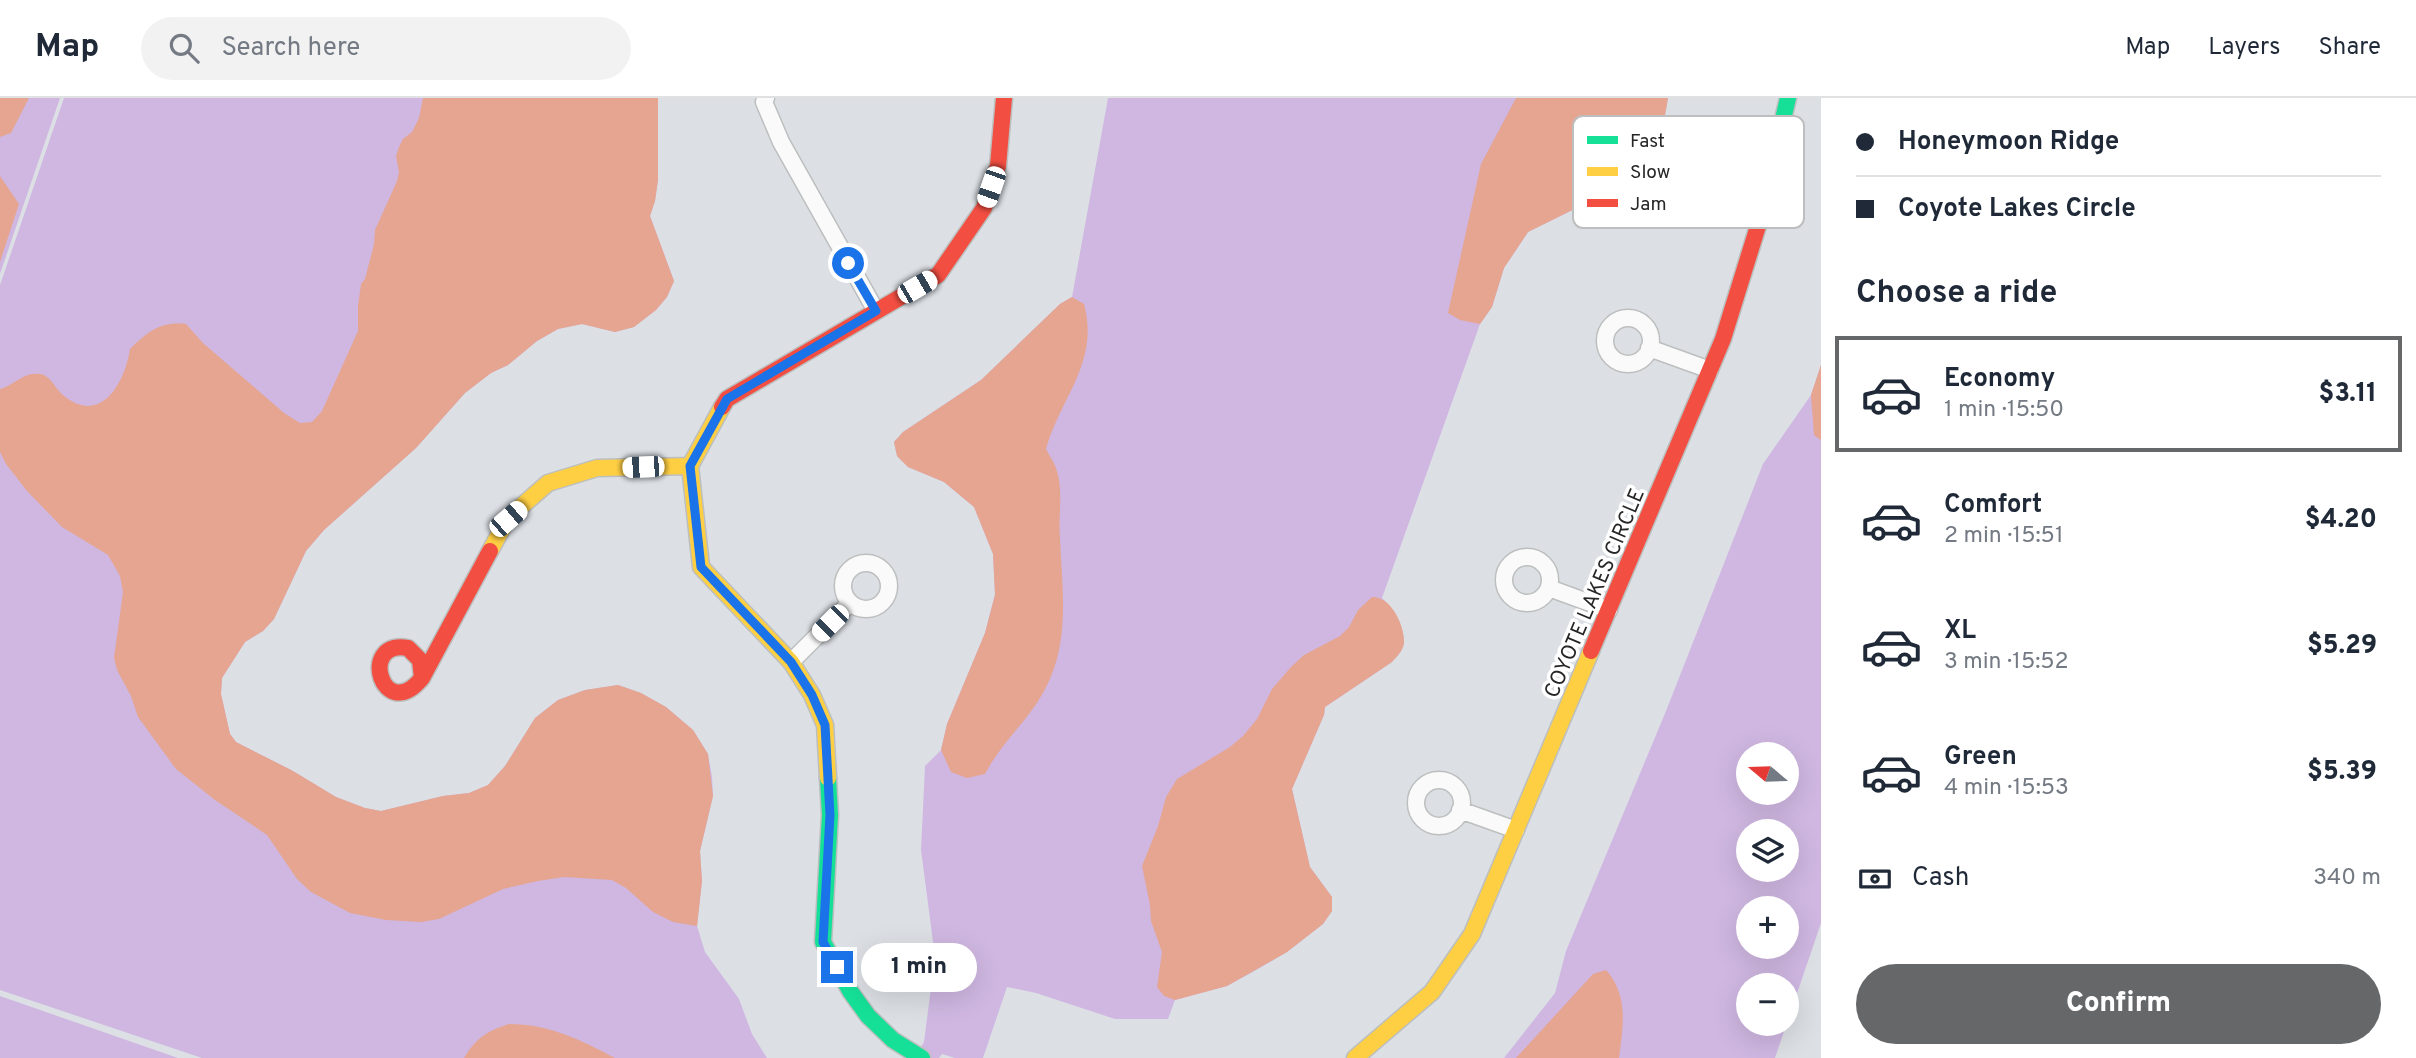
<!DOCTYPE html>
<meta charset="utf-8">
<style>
:root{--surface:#fff;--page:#f2f2f3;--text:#1f2937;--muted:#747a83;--line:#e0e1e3;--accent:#666769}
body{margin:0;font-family:Overpass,sans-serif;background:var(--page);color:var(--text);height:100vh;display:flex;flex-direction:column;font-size:26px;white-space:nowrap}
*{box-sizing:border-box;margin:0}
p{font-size:23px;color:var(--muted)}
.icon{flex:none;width:38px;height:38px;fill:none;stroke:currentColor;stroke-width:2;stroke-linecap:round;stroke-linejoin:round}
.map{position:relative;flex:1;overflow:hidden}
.sheet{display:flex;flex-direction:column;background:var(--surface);width:595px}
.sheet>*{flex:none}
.hud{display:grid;align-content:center;height:154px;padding:0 35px;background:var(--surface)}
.needle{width:46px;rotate:289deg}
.controls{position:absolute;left:1736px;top:644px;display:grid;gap:14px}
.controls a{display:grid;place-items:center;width:63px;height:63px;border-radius:50%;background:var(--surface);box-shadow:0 7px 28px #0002;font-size:35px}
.end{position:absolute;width:32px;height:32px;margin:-16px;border:9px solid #1a73e8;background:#fff;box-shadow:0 0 0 4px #fff}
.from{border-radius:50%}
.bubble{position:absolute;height:49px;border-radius:24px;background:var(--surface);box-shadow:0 7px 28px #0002;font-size:23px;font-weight:800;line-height:49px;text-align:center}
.car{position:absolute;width:21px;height:42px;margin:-21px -10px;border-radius:9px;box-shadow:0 0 5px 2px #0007;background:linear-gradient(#fff 24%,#345 0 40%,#fff 0 76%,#345 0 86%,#fff 0)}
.hud b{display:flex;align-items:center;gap:24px;height:66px;font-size:26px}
.hud b+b{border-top:2px solid var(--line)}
.hud i{width:18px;height:18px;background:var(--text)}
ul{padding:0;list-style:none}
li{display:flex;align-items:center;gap:21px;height:116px;margin:0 14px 10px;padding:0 21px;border:4px solid transparent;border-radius:0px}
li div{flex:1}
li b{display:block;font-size:26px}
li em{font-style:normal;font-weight:800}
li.selected{border-color:var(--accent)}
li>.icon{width:63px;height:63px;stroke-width:1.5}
h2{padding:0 35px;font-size:32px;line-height:84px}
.pay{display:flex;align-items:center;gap:18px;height:77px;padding:0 35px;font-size:26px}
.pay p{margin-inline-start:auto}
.action{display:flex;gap:14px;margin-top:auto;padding:14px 35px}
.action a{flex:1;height:80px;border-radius:42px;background:var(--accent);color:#fff;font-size:28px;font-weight:800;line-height:80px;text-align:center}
header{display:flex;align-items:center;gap:42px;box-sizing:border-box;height:98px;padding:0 35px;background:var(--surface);border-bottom:2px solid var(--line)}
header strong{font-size:33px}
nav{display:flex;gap:38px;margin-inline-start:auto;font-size:24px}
.search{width:490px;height:63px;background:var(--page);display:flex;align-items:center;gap:18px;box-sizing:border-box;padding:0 24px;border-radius:38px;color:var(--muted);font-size:26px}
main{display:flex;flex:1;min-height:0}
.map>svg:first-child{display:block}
.green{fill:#cfb7e1;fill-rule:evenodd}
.water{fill:#e5a591}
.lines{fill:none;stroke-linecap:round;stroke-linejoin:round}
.street-casing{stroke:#bdbfbe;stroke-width:19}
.fast-casing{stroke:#bdbfbe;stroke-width:19}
.slow-casing{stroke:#bdbfbe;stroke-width:19}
.jam-casing{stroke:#bdbfbe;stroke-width:19}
.street{stroke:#fafafb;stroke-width:16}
.fast{stroke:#16e098;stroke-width:16}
.slow{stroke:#ffcf43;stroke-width:16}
.jam{stroke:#f24e42;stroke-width:16}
.route{stroke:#1a73e8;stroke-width:9}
.labels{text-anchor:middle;stroke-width:7;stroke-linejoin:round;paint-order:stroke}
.street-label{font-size:21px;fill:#262626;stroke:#fff}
.key{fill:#fff;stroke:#bebebe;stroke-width:2}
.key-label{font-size:19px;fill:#262626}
</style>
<header>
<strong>Map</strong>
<div class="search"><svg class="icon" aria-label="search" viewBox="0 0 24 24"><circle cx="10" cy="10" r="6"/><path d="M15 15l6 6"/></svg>Search here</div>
<nav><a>Map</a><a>Layers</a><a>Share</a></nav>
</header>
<main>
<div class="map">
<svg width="1821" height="960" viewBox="0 0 1821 960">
<rect width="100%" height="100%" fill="#dce0e5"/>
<path class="green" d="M0,0h60l-60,176z
M64,0h594v82l-3,21 -5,15 24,65 -7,16 -11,13 -22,17 -19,5 -33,-8 -24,5 -21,12 -29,24 -17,8 -26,20 -49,55 -92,82 -18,21 -32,68 -11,12 -18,11 -23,36 -1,16 9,40 6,8 57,29 43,26 29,11 16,3 62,-15 26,-3 19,-8 17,-19 30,-48 23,-18 27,-10 33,-5 23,8 25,14 27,23 15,24 4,23 1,19 -13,55 2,30 -5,45 8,26 34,47 13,35 15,24h-565l-202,-68v-705z
M1108,0h560l-4,23 -13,34 -30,31 -93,46 -24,36 -12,39 -12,17 -98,274c11,10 22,28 22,45 -1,8 -7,13 -12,19l-67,45 -1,8 -32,74 18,78 22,30v14l-9,13 -36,28 -36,21 -24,13 -52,14 -7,19h-53l-79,-26 -29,-6 -24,71h-28l-13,-4 -3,4h-24l9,-16 11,-85 -14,-107 4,-84 16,-16 6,-26 38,-91 10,-39 -2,-40 -19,-47 -30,-25 -36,-15 -11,-11 -3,-14 9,-10 78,-52 79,-76 12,-7z
M1821,267v558l-46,135h-271l51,-65 11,-42 100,-240 97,-247 48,-69zM1748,656h39v39h-39zM1748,733h39v39h-39zM1748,810h39v39h-39zM1748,887h39v39h-39z
M0,898l178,62h-178z"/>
<path class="water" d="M0,0h29l-18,35 -11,4z
M423,0h235v82l-3,21 -5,15 24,65 -7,16 -11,13 -22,17 -19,5 -33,-8 -24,5 -21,12 -29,24 -17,8 -26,20 -49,55 -92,82 -18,21 -32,68 -11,12 -18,11 -23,36 -1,16 9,40 6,8 57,29 43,26 29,11 16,3 62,-15 26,-3 19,-8 17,-19 30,-48 23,-18 27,-10 33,-5 23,8 25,14 27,23 15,24 5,42 -13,55 2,30 -5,45 -24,-4 -20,-10 -27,-24 -14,-8 -48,-3 -26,4 -35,8 -64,30 -18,3 -35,-2 -36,-7 -39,-21 -14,-13 -30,-44 -52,-35 -39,-31 -38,-52 -7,-21 -14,-26 -3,-12 9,-66 -3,-16 -12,-21 -46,-28 -35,-36 -21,-27 -6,-12v-63c15,-4 23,-17 40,-15 10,1 15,14 23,21 38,32 62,-13 67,-46 17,-17 31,-28 56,-25l17,19 81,70 16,10 12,-1 10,-11 36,-80v-25l3,-22 4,-5 9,-35 1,-14 22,-49 2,-9 -3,-16 3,-9 4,-8 9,-7 7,-14z
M1516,0h152l-4,23 -13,34 -30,31 -93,46 -24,36 -12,39 -12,17 -20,-4 -12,-7 33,-149z
M0,78l19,28 -19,58z
M1072,199l12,7c16,58 -24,94 -38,145 3,6 8,13 10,19 8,22 2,47 4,70 2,51 11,105 -16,153 -16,30 -43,52 -59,83l-18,4 -16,-6 -10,-22 6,-26 38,-91 10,-38 -2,-41 -19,-47 -30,-25 -36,-15 -11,-11 -3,-14 9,-10 78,-52 79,-76z
M1821,267v75l-7,-5 -3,-40z
M1372,499c19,-1 33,29 32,46 -1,8 -7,13 -12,19l-67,45 -1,8 -32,74 18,78 22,30v14l-9,13 -36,28 -60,34 -52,14 -11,-4 -7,-9 5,-35 -11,-31 -1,-16 -8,-39 16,-40 8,-29 11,-18 53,-32 13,-11 14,-17 15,-30 19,-22 13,-12 36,-19 9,-9 9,-17z
M1606,872c23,26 17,56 13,88h-103l77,-84z
M509,926c40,0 72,16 106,34h-151c12,-20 23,-27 45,-34z"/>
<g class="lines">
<g class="street-casing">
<path id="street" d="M766,0l-2,4 17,40 95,169
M1605 243a23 23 0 1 1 46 0a23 23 0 1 1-46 0Z
M1649,250l61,22
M1504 482a23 23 0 1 1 46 0a23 23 0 1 1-46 0Z
M843 488a23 23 0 1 1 46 0a23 23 0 1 1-46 0Z
M1549,490l60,22
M791,564l59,-59
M1416 705a23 23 0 1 1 46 0a23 23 0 1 1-46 0Z
M1460,712l56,20"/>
</g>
<g class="fast-casing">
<path id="fast" d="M1758,128l30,-128
M828,680l2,37 -7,127 27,49 18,25 25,24 29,18"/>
</g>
<g class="slow-casing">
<path id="slow" d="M722,309l-32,59 11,101 90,95 21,33 13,30 3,53
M490,453l18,-33 40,-35 49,-15 93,-2
M1355,960l77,-66 40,-58 119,-283"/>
</g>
<g class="jam-casing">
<path id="jam" d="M722,309l5,-8 211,-124 46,-67 14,-42 6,-68
M1591,553l132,-312 35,-113
M422,580l-2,-18 -12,-12c-51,-9 -25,78 14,30l68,-127"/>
</g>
<use href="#street" class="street"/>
<use href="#fast" class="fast"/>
<use href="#slow" class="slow"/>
<use href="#jam" class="jam"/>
</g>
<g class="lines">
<path class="route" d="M837,869l-14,-25 7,-127 -5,-90 -13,-30 -21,-33 -90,-95 -11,-101 37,-67 149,-88 -28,-48"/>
</g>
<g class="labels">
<g class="street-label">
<text transform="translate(1594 495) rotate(-67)" y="7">COYOTE LAKES CIRCLE</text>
</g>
</g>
<rect x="1573" y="18" width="231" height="112" rx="10" class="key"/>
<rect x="1587" y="38" width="31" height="8" fill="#16e098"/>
<rect x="1587" y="69" width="31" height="9" fill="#ffcf43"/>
<rect x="1587" y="101" width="31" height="8" fill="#f24e42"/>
<g class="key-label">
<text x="1630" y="49">Fast</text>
<text x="1630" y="80">Slow</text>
<text x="1630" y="112">Jam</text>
</g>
</svg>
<div class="controls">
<a><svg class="needle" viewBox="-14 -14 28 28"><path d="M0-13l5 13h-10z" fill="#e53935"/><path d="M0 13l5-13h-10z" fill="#747a83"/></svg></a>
<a><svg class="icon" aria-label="layers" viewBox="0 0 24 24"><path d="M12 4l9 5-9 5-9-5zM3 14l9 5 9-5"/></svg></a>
<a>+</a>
<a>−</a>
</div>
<i class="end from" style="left:848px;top:165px"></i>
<i class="end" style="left:837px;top:869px"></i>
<div class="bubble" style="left:861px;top:845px;width:116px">1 min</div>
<i class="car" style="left:991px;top:89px;rotate:199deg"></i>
<i class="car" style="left:917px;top:189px;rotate:60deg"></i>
<i class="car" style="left:643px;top:369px;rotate:268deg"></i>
<i class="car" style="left:508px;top:421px;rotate:49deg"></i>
<i class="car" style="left:830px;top:525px;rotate:225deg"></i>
</div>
<section class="sheet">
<div class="hud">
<b><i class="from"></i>Honeymoon Ridge</b>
<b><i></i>Coyote Lakes Circle</b>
</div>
<h2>Choose a ride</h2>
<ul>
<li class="selected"><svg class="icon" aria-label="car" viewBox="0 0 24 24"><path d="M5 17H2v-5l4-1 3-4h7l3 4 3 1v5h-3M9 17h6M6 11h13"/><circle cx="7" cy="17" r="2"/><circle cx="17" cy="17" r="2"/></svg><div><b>Economy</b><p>1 min · 15:50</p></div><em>$3.11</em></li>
<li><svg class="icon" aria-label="car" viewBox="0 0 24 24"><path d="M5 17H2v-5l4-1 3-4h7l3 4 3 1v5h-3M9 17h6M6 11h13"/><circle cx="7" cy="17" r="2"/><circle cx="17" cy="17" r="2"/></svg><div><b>Comfort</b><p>2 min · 15:51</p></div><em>$4.20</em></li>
<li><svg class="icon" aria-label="car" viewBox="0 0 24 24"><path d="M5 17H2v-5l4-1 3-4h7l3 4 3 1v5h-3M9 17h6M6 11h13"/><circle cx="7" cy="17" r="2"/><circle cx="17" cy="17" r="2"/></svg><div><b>XL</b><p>3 min · 15:52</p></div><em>$5.29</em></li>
<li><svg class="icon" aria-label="car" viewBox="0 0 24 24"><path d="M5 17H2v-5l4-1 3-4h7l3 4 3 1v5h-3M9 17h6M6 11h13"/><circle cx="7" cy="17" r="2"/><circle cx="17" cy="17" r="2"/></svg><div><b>Green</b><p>4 min · 15:53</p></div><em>$5.39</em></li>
</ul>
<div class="pay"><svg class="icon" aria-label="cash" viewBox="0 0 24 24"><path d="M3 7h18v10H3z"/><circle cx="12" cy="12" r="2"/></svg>Cash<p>340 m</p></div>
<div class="action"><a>Confirm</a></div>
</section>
</main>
